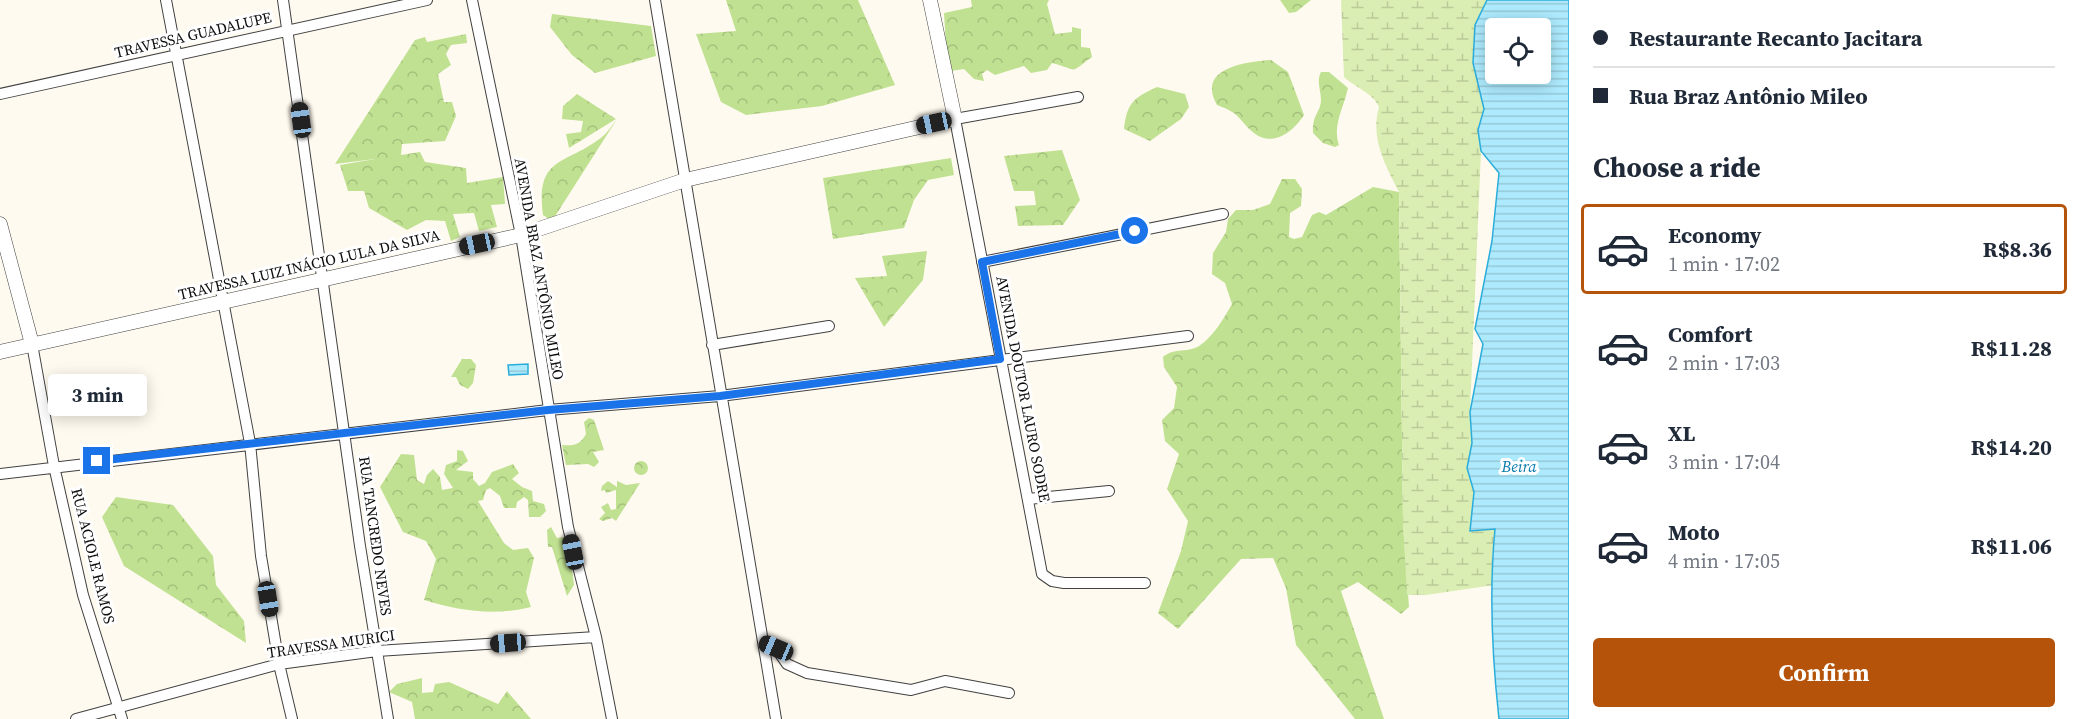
<!DOCTYPE html>
<meta charset="utf-8">
<style>
:root{--surface:#fff;--page:#f6f6f7;--text:#1f2937;--muted:#747a83;--line:#e0e1e3;--accent:#b45309}
body{margin:0;font-family:"Source Serif 4",serif;background:var(--page);color:var(--text);height:100vh;display:flex;flex-direction:column;font-size:22px;white-space:nowrap}
*{box-sizing:border-box;margin:0}
p{font-size:20px;color:var(--muted)}
.icon{flex:none;width:33px;height:33px;fill:none;stroke:currentColor;stroke-width:2;stroke-linecap:round;stroke-linejoin:round}
.map{position:relative;flex:1;overflow:hidden}
.panel{display:flex;flex-direction:column;background:var(--surface);width:510px}
.panel>*{flex:none}
.top-card{display:grid;align-content:center;height:132px;padding:0 24px;background:var(--surface)}
.buttons{position:absolute;left:1485px;top:18px;display:grid;gap:12px}
.buttons a{display:grid;place-items:center;width:66px;height:66px;border-radius:6px;background:var(--surface);box-shadow:0 3px 15px #0003;font-size:30px}
.end{position:absolute;width:27px;height:27px;margin:-14px;border:8px solid #1a73e8;background:#fff;box-shadow:0 0 0 3px #fff}
.from{border-radius:50%}
.bubble{position:absolute;height:42px;border-radius:6px;background:var(--surface);box-shadow:0 3px 15px #0003;font-size:20px;font-weight:700;line-height:42px;text-align:center}
.car{position:absolute;width:18px;height:36px;margin:-18px -9px;border-radius:8px;box-shadow:0 0 4px 2px #0007;background:linear-gradient(#222 24%,#8ab4d8 0 40%,#222 0 76%,#8ab4d8 0 86%,#222 0)}
.top-card b{display:flex;align-items:center;gap:21px;height:57px;font-size:22px}
.top-card b+b{border-top:2px solid var(--line)}
.top-card i{width:15px;height:15px;background:var(--text)}
ul{padding:0;list-style:none}
li{display:flex;align-items:center;gap:18px;height:90px;margin:0 12px 9px;padding:0 12px;border:3px solid transparent;border-radius:6px}
li div{flex:1}
li b{display:block;font-size:22px}
li em{font-style:normal;font-weight:700}
li.active{border-color:var(--accent)}
li>.icon{width:54px;height:54px;stroke-width:1.5}
h2{padding:0 24px;font-size:27px;line-height:72px}
.primary-button{display:flex;gap:12px;margin-top:auto;padding:12px 24px}
.primary-button a{flex:1;height:69px;border-radius:6px;background:var(--accent);color:#fff;font-size:24px;font-weight:700;line-height:69px;text-align:center}
main{display:flex;flex:1;min-height:0}
.map>svg:first-child{display:block}
.forest{fill:url(#forest-crowns)}
.wetland{fill:url(#wetland-marsh)}
.water{fill:url(#water-rules);stroke:#2baddc;stroke-width:1.5;fill-rule:evenodd}
.lines{fill:none;stroke-linecap:round;stroke-linejoin:round}
.minor-casing{stroke:#414141;stroke-width:12}
.tertiary-casing{stroke:#414141;stroke-width:15}
.minor{stroke:#fff;stroke-width:10}
.tertiary{stroke:#fff;stroke-width:14}
.route{stroke:#1a73e8;stroke-width:8}
.labels{text-anchor:middle;stroke-width:6;stroke-linejoin:round;paint-order:stroke}
.street-label{font-size:15px;fill:#0e0e0e;stroke:#fff}
.water-label{font-size:16px;font-style:italic;fill:#097cae;stroke:#fff}
</style>
<main>
<div class="map">
<svg width="1569" height="719" viewBox="0 0 1569 719">
<defs>
<pattern id="forest-crowns" width="20" height="18" patternUnits="userSpaceOnUse" patternTransform="scale(1.5)"><rect width="20" height="18" fill="#c0e191"/><path d="M2 6a3 3 0 1 1 6 0M12 15a3 3 0 1 1 6 0" fill="none" stroke="#a4c07c"/></pattern>
<pattern id="wetland-marsh" width="20" height="14" patternUnits="userSpaceOnUse" patternTransform="scale(1.5)"><rect width="20" height="14" fill="#daeeb3"/><path d="M1 5h8M5 5V1M11 12h8M15 12V8" fill="none" stroke="#bacb99"/></pattern>
<pattern id="water-rules" width="6" height="5" patternUnits="userSpaceOnUse" patternTransform="scale(1.5)"><rect width="6" height="5" fill="#adeafd"/><path d="M0 2.5h6" fill="none" stroke="#94c8d8"/></pattern>
</defs>
<rect width="100%" height="100%" fill="#fffaef"/>
<path class="forest" d="M726,0h132l37,85 -73,21 -76,9 -25,-13 -25,-68 40,-3z
M971,0h78l-2,4 8,30 17,-2v-5l9,2v18l9,1 2,9c-24,17 -11,14 -40,6l-5,7 -16,3 -7,-7 -29,9 -8,-5 -5,4 2,7 -10,-2 -10,-10 -13,2 -5,-26 -2,-32 28,-6z
M1280,0h31l-15,12 -7,1z
M552,14l99,12 5,30 -61,17 -23,-18 -22,-28z
M466,34l1,9 -16,2 -5,9 5,11 -13,9 6,28h8l4,14 -11,25 -43,3 -1,11 19,-3 5,10 41,6 1,15 36,-6 2,27 -14,1 6,22 -18,4 -5,-18 -21,1 7,23 -9,4 -6,-20 -19,-1 -19,10 -38,-22 -5,-17h-16l-8,-26 35,-6 -40,5 80,-124 10,-3 2,5z
M1271,60l17,12 16,43c-10,16 -31,33 -50,18 -17,-14 -12,-19 -37,-28 -21,-37 28,-43 54,-45z
M1321,72h8l19,16c-4,19 -16,38 -9,57l-4,2 -12,-4 -10,-10c-1,-18 7,-20 8,-32 0,-11 -5,-20 0,-29z
M1157,87l28,7 4,13 -8,12 -31,22 -26,-12c3,-26 9,-31 33,-42z
M577,94l39,25 -47,29 -3,-14 15,-2 2,-11 -21,-2 1,-13z
M617,119l-65,102 -9,-6c-8,-60 24,-50 59,-78 6,-5 10,-12 15,-18z
M1062,150l18,50 -17,25 -45,1 -3,-20 21,-1 -2,-14h-20l-10,-35z
M951,158l3,17 -26,5 -14,20 -10,28 -71,11 -10,-61z
M1282,179h13l7,10 -1,17 -11,7 -1,24 5,2 8,-2 10,-22 7,-3 7,3 47,-28 26,5 4,331 6,84 -8,7 -43,-32 -17,9 43,128h-29l-59,-74 -10,-57 -13,-30 -32,1 -63,70 -20,-16 23,-62 7,-30 -21,-32 12,-35 -14,-13 -3,-21 12,-12 3,-21 -13,-20 -1,-10c12,-10 25,-4 36,-11 14,-9 25,-28 33,-42l-7,-21 -13,-9 1,-21 13,-21 2,-13 8,-9h17l17,-6z
M927,251l-4,29 -39,47 -29,-49 32,-2 -5,-20z
M462,359h9l5,6 -3,18 -5,6 -8,-4 -4,-8h-5z
M589,418l5,2 10,30 -11,2 6,10 -5,5 -6,-3 -22,1 -4,-20c12,1 18,0 24,-11l-2,-12z
M457,450l6,1 5,10 -12,9 17,2v7l6,7 6,-3 7,-11 21,-8 6,9 -7,6 10,8 10,4 1,10 11,3 2,7 -6,6h-11l-1,-17 -4,-3 -7,5 -1,6h-12l-4,-12 -10,-8 -4,2 -3,10 -5,1 26,42 9,7 15,-2 6,10 -8,34 5,15c-36,9 -72,4 -107,-7l12,-41 -10,-18 -23,-9 -23,-45 21,-33 13,1 3,25 7,4 3,-9 6,-6 7,8 2,13 11,-2 -9,-14 2,-9 11,-4z
M634 468a7 7 0 1 1 14 0a7 7 0 1 1-14 0Z
M608,481l9,6v-6l9,4 14,-2 -24,38 -4,-3 -9,3 -4,-2 6,-6 -4,-6 7,-4 3,7 5,-1v-19l-10,3 -1,-3 -4,1 1,-5z
M116,497l57,8 40,51 3,29 28,36 2,22 -122,-77 -22,-49z
M551,527l6,11 7,-1 5,8 5,40 -7,11 -15,-49h-4l-1,-17z
M422,678v15l11,-1 2,-8 14,-2 49,22 9,-13 24,28h-116l-3,-17 -23,-10 8,-8z"/>
<path class="wetland" d="M1341,0h146l-12,25 -2,38 11,46 -6,21 3,21 -11,261 2,31 -5,25 7,24 -4,39 25,-3 -3,33 2,24 -68,10h-19l-4,-72 -4,-331c-14,-27 -29,-54 -20,-85 -6,-14 -23,-19 -35,-30z"/>
<path class="water" d="M1487,0h82v719h-70c-7,-63 -10,-128 -4,-190l-25,2 4,-39 -7,-24 5,-25 -2,-31 13,-68 -8,-15 17,-88 7,-68 -18,-22 -3,-21 6,-21 -11,-46 2,-38zM1540,28v46h-44v-46z
M528,364v10l-19,1 -1,-10z"/>
<g class="lines">
<g class="minor-casing">
<path id="minor" d="M166,0l84,443 11,113 18,108 13,55
M283,0l77,546 28,173
M472,0l49,235 47,292 28,110 16,82
M655,0l121,719
M0,94l427,-94
M1078,97l-123,22 87,455 10,7 12,2h81
M982,262l241,-48
M32,344l22,122 29,129 39,124
M712,345l117,-19
M0,474l548,-64 172,-14 468,-60
M1028,499l81,-8
M763,642l13,6 11,16 20,9 104,17 34,-9 64,12
M76,719l203,-55 98,-13 219,-14"/>
</g>
<g class="tertiary-casing">
<path id="tertiary" d="M0,224l32,120
M0,352l521,-117 164,-55 270,-61 -25,-119"/>
</g>
<use href="#minor" class="minor"/>
<use href="#tertiary" class="tertiary"/>
</g>
<g class="lines">
<path class="route" d="M97,461l451,-51 172,-14 280,-37 -18,-97 153,-31"/>
</g>
<g class="labels">
<g class="street-label">
<text transform="translate(193 35) rotate(-13)" y="5">TRAVESSA GUADALUPE</text>
<text transform="translate(309 265) rotate(-13)" y="5">TRAVESSA LUIZ INÁCIO LULA DA SILVA</text>
<text transform="translate(539 269) rotate(80)" y="5">AVENIDA BRAZ ANTÔNIO MILEO</text>
<text transform="translate(1023 389) rotate(79)" y="5">AVENIDA DOUTOR LAURO SODRE</text>
<text transform="translate(375 536) rotate(82)" y="5">RUA TANCREDO NEVES</text>
<text transform="translate(93 556) rotate(76)" y="5">RUA ACIOLE RAMOS</text>
<text transform="translate(331 644) rotate(-8)" y="5">TRAVESSA MURICI</text>
</g>
<g class="water-label">
<text x="1519" y="472">Beira</text>
</g>
</g>
</svg>
<div class="buttons">
<a><svg class="icon" aria-label="locate" viewBox="0 0 24 24"><circle cx="12" cy="12" r="6"/><path d="M12 2v4M12 18v4M2 12h4M18 12h4"/></svg></a>
</div>
<i class="end from" style="left:1135px;top:231px"></i>
<i class="end" style="left:97px;top:461px"></i>
<div class="bubble" style="left:48px;top:374px;width:99px">3 min</div>
<i class="car" style="left:301px;top:120px;rotate:352deg"></i>
<i class="car" style="left:934px;top:123px;rotate:258deg"></i>
<i class="car" style="left:477px;top:244px;rotate:258deg"></i>
<i class="car" style="left:573px;top:552px;rotate:349deg"></i>
<i class="car" style="left:268px;top:599px;rotate:171deg"></i>
<i class="car" style="left:508px;top:643px;rotate:266deg"></i>
<i class="car" style="left:776px;top:648px;rotate:293deg"></i>
</div>
<section class="panel">
<div class="top-card">
<b><i class="from"></i>Restaurante Recanto Jacitara</b>
<b><i></i>Rua Braz Antônio Mileo</b>
</div>
<h2>Choose a ride</h2>
<ul>
<li class="active"><svg class="icon" aria-label="car" viewBox="0 0 24 24"><path d="M5 17H2v-5l4-1 3-4h7l3 4 3 1v5h-3M9 17h6M6 11h13"/><circle cx="7" cy="17" r="2"/><circle cx="17" cy="17" r="2"/></svg><div><b>Economy</b><p>1 min · 17:02</p></div><em>R$8.36</em></li>
<li><svg class="icon" aria-label="car" viewBox="0 0 24 24"><path d="M5 17H2v-5l4-1 3-4h7l3 4 3 1v5h-3M9 17h6M6 11h13"/><circle cx="7" cy="17" r="2"/><circle cx="17" cy="17" r="2"/></svg><div><b>Comfort</b><p>2 min · 17:03</p></div><em>R$11.28</em></li>
<li><svg class="icon" aria-label="car" viewBox="0 0 24 24"><path d="M5 17H2v-5l4-1 3-4h7l3 4 3 1v5h-3M9 17h6M6 11h13"/><circle cx="7" cy="17" r="2"/><circle cx="17" cy="17" r="2"/></svg><div><b>XL</b><p>3 min · 17:04</p></div><em>R$14.20</em></li>
<li><svg class="icon" aria-label="car" viewBox="0 0 24 24"><path d="M5 17H2v-5l4-1 3-4h7l3 4 3 1v5h-3M9 17h6M6 11h13"/><circle cx="7" cy="17" r="2"/><circle cx="17" cy="17" r="2"/></svg><div><b>Moto</b><p>4 min · 17:05</p></div><em>R$11.06</em></li>
</ul>
<div class="primary-button"><a>Confirm</a></div>
</section>
</main>
